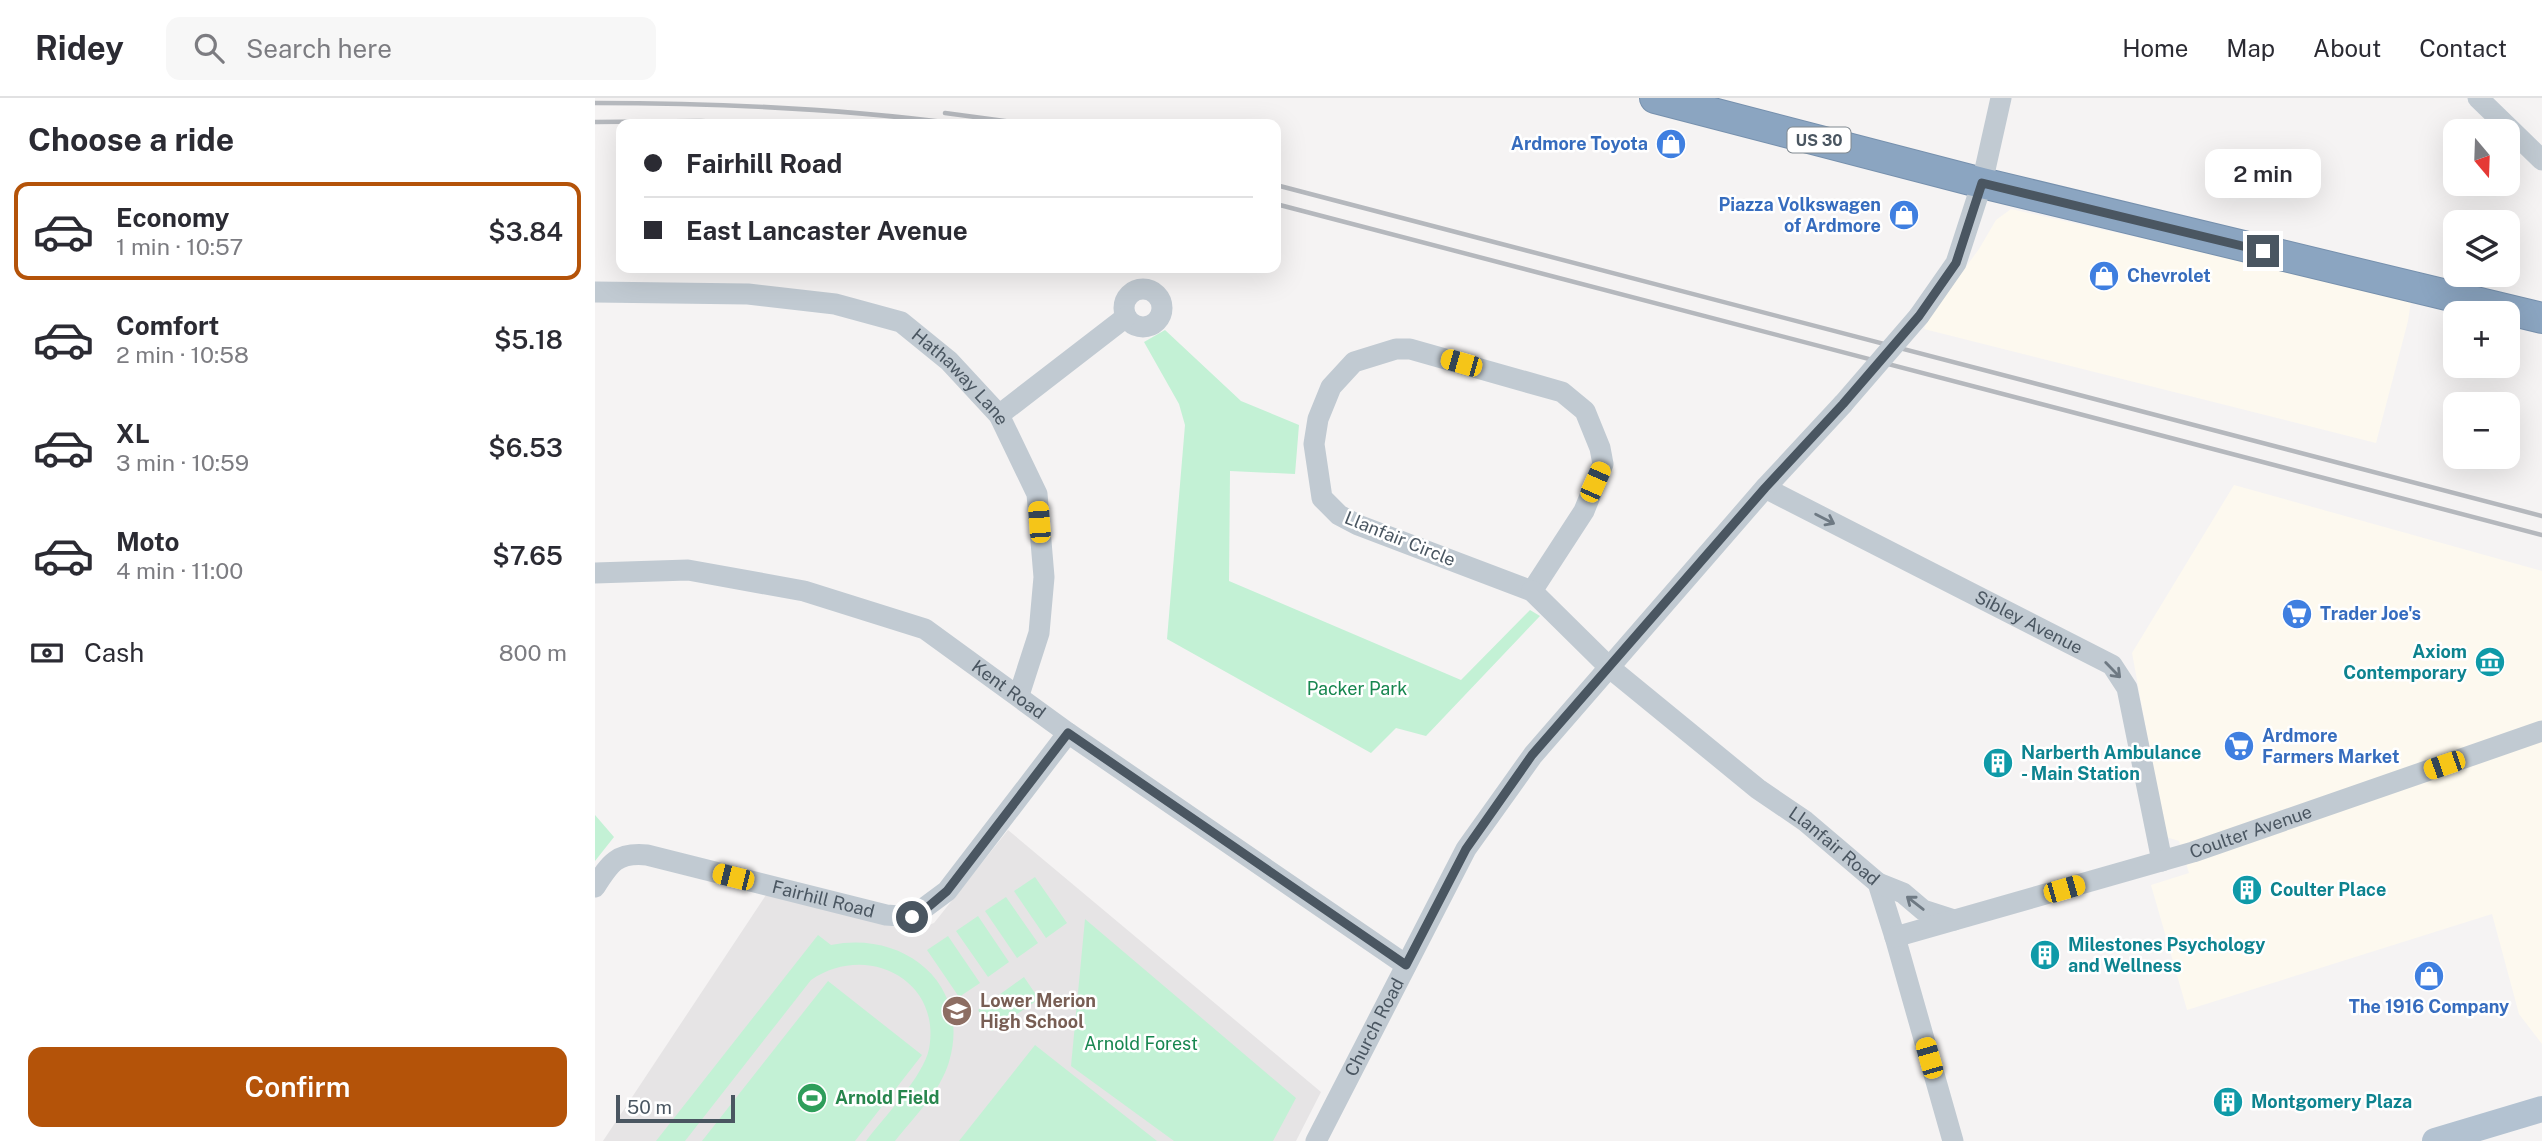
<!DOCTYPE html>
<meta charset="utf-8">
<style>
:root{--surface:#fff;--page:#f7f7f7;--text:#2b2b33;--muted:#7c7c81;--line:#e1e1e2;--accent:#b45309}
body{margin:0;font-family:"Public Sans",sans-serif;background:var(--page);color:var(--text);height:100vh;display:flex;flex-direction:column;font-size:26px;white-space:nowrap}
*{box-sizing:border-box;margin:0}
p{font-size:23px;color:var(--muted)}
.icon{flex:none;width:38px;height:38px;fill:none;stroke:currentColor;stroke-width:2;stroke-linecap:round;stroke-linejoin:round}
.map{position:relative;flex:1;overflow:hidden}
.panel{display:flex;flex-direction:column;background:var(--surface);width:595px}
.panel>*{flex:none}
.guide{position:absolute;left:21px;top:21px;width:665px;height:154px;border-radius:14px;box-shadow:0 7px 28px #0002;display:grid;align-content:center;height:154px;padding:0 28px;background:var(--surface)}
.needle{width:46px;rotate:161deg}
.controls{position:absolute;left:1848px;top:21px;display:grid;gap:14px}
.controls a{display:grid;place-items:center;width:77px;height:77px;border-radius:14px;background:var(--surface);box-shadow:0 7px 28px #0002;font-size:35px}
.scale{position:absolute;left:21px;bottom:18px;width:119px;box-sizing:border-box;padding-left:7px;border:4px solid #4a5661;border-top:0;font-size:19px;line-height:24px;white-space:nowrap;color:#4a5661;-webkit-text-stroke:5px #fff;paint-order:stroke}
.end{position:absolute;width:32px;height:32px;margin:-16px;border:9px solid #4a5661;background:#fff;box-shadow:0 0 0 4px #fff}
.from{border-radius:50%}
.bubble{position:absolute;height:49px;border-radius:14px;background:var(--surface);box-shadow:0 7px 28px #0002;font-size:23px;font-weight:600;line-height:49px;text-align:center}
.car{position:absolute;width:21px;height:42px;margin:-21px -10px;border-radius:9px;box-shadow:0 0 5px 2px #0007;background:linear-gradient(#f5c518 24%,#345 0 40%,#f5c518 0 76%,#345 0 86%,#f5c518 0)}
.guide b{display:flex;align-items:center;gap:24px;height:66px;font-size:26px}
.guide b+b{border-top:2px solid var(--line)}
.guide i{width:18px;height:18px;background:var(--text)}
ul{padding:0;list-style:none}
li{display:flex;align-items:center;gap:21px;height:98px;margin:0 14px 10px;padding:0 14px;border:4px solid transparent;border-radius:14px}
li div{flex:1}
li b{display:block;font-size:26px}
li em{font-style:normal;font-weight:600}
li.on{border-color:var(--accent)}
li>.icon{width:63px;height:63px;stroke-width:1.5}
h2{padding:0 28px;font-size:32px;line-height:84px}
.pay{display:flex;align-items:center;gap:18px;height:77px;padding:0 28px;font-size:26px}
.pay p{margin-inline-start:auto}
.action{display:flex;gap:14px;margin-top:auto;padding:14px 28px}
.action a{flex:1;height:80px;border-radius:14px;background:var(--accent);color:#fff;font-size:28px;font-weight:600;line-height:80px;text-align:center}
header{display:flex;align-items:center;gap:42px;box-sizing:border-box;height:98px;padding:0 35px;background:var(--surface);border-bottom:2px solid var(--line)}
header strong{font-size:33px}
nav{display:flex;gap:38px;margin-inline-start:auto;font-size:24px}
.search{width:490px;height:63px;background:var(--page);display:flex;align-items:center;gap:18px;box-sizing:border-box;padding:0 24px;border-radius:14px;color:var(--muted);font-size:26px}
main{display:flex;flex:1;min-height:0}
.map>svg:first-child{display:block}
.commercial{fill:#fdf9ef}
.education{fill:#e6e4e5}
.green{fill:#c3f1d5}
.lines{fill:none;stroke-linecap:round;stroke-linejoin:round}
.highway-casing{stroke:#7690ad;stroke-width:32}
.minor{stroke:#c1cad2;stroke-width:21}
.major{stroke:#b3c2d1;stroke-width:26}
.highway{stroke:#8ba5c1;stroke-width:30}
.rail{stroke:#b5b8bd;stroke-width:4.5}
.minor-bridge{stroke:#c1cad2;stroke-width:21}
.oneway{stroke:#6e7983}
.route{stroke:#4a5661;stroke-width:9}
.labels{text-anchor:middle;stroke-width:5;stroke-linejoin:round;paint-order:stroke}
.shield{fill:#fff;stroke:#808990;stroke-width:2}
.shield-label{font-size:16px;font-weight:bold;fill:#4a5661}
.shop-label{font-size:18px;font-weight:bold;fill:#366cbe;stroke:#fff;text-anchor:start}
.street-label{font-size:18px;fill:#4a5661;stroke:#fff}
.culture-label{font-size:18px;font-weight:bold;fill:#0d838f;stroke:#fff;text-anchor:start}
.park-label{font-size:18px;fill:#17864f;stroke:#fff}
.education-label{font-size:18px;font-weight:bold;fill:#785e54;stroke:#fff;text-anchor:start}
.leisure-label{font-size:18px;font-weight:bold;fill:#27864d;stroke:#fff;text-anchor:start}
</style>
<header>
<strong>Ridey</strong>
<div class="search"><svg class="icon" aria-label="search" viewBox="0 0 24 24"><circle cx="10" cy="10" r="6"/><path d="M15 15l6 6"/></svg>Search here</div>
<nav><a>Home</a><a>Map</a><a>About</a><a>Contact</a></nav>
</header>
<main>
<section class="panel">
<h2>Choose a ride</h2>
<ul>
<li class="on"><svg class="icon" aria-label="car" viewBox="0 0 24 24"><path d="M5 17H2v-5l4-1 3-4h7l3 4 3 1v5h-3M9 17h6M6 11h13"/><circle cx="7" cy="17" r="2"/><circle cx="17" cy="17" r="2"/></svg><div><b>Economy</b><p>1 min · 10:57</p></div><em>$3.84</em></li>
<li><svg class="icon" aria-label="car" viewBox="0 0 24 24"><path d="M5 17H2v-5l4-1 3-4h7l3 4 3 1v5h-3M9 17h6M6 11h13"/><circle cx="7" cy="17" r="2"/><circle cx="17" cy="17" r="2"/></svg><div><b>Comfort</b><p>2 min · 10:58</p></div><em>$5.18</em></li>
<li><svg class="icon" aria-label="car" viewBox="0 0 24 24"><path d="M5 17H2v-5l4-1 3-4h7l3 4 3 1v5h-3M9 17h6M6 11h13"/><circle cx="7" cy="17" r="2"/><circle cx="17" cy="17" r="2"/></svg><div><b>XL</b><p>3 min · 10:59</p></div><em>$6.53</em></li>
<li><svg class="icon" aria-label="car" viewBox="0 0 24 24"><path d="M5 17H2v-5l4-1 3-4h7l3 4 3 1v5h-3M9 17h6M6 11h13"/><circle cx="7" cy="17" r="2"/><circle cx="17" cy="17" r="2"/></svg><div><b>Moto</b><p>4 min · 11:00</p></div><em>$7.65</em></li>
</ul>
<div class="pay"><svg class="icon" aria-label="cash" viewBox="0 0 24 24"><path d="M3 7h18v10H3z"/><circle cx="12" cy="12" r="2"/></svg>Cash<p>800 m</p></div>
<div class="action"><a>Confirm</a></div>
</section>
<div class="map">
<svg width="1947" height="1043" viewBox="0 0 1947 1043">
<rect width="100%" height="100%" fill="#f5f3f3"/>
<path class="commercial" d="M1416,111l295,66 105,26 -3,20 -32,122 -452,-114 5,-12 50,-68 17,-29z
M1639,387l308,86v473l-23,-30 -27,-100 -305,96 -36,-125 38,-12 -10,-32 -13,-4 -34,-184z"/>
<path class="education" d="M413,732l313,262 -25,49h-693l163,-246 146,36 22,-8z"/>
<path class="green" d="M570,232l76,71 58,24 -4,49 -65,-3 -1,110 232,99 69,-70 10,6 -114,120 -30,-8 -25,25 -204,-114 18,-214 -6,-21 -35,-62z
M0,717l19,22 -19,24z
M440,779l32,46 -21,15 -32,-47z
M411,799l32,46 -21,15 -32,-47z
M383,818l31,46 -21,15 -32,-46z
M490,821l211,179 -23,43h-99l-103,-75z
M223,837l13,10c73,-15 141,39 118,117 -9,30 -35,55 -54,79h-29c18,-24 57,-64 63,-92 13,-70 -63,-107 -118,-69l-126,161h-29z
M353,838l32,47 -21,14 -32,-47z
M429,879l15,22 -47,32 -14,-21z
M233,883l94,74 -67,86h-153z
M440,947l122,96h-198z"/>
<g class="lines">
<g class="highway-casing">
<path id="highway" d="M1060,0l327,85 560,135"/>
</g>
<g class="minor">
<path d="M1883,0l64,62"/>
<circle cx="548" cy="210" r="19"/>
<path id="s1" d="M0,194l153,2 87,10 66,18 48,39 50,54 38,79 7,83 -5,56 -20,62"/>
<path d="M1324,218l37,-53 26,-80 19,-85"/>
<path d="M801,251h14l152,43 23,19 15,37 3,16 -19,47 -52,80 -174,-66 -19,-10 -17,-17 -8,-54 4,-25 13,-32 23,-25z"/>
<path d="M404,317l127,-98"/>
<path id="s2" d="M1170,390l347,177 15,23 35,173"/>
<path id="s3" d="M0,475l93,-3 116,21 121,38 143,104 338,232"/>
<path id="s4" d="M937,493l78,77 148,121 47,32 73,62 17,54 58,204"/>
<path d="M1283,785l25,10 20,17 31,10"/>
<path id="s5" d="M0,789c15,-24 22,-35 52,-32l239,60 26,2 35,-26 121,-158"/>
<path id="s6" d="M1300,839l298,-85 349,-121"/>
<path id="s7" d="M721,1043l150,-292 67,-94 232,-267 78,-84"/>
</g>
<path class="major" d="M1840,1043l107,-32"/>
<use href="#highway" class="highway"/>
<path class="rail" d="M0,5c121,0 242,5 363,21
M350,15l83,11
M0,24l105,-1 68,3
M681,87l1266,331
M681,106l1266,331"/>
<path class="minor-bridge" d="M1248,306l76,-88"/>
</g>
<defs><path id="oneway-shaft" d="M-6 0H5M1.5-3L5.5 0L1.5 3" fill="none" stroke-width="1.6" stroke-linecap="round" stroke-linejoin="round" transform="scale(1.75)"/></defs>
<g class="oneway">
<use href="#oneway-shaft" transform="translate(1230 421) rotate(27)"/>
<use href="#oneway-shaft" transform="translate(1518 572) rotate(46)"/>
<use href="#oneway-shaft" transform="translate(1320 805) rotate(-142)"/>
</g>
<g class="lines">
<path class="route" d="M317,819l9,-4 26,-22 121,-158 338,232 60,-116 66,-94 233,-267 78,-84 76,-88 37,-53 26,-80 281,68"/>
</g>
<defs>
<g id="shop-disc" transform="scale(1.575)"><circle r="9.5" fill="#3f7fe0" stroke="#fff"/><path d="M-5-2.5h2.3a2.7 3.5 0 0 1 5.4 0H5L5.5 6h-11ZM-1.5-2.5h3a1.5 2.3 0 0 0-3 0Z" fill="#fff"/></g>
<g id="supermarket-disc" transform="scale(1.575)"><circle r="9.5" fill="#3f7fe0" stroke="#fff"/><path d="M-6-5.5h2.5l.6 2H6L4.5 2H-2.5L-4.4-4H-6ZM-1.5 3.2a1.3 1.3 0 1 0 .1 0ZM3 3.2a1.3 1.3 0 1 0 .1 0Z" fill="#fff"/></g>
<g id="museum-disc" transform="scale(1.575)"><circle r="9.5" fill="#0f9aa8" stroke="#fff"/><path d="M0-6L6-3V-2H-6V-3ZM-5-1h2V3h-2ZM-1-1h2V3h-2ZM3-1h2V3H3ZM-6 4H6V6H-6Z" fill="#fff"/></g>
<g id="building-disc" transform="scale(1.575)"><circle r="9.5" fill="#0f9aa8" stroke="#fff"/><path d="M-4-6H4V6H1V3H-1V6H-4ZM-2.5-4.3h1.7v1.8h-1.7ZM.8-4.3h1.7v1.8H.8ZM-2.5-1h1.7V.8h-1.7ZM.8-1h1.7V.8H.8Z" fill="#fff"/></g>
<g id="school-disc" transform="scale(1.575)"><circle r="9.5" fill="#8d6e63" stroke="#fff"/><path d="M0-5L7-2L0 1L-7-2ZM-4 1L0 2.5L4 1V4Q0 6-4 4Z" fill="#fff"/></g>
<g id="stadium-disc" transform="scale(1.575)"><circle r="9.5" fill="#2e9e5b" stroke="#fff"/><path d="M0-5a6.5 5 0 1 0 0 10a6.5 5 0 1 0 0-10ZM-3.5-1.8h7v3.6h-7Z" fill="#fff"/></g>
</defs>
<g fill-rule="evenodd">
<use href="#shop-disc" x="1076" y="46"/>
<use href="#shop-disc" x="1309" y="117"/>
<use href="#shop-disc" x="1509" y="178"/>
<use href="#supermarket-disc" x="1702" y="516"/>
<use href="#museum-disc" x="1895" y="564"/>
<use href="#supermarket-disc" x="1644" y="648"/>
<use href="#building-disc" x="1403" y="665"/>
<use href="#building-disc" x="1652" y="792"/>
<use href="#building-disc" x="1450" y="857"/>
<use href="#shop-disc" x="1834" y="878"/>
<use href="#school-disc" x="362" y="913"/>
<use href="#stadium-disc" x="217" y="1000"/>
<use href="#building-disc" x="1633" y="1004"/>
</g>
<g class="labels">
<rect class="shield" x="1192.5" y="29.5" width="63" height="25" rx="5"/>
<g class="shield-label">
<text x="1224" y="48">US 30</text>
</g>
<g class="shop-label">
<text x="1053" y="52" text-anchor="end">Ardmore Toyota</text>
<text x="1286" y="113" text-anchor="end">Piazza Volkswagen<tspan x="1286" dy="21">of Ardmore</tspan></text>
<text x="1532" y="184">Chevrolet</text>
<text x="1725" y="522">Trader Joe's</text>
<text x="1667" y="644">Ardmore<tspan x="1667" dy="21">Farmers Market</tspan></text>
<text x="1834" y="915" text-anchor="middle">The 1916 Company</text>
</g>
<g class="street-label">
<text dy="6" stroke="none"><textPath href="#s1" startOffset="390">Hathaway Lane</textPath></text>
<text transform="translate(805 441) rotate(22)" y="6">Llanfair Circle</text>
<text dy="6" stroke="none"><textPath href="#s2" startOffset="296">Sibley Avenue</textPath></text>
<text dy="6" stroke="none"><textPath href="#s3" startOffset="441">Kent Road</textPath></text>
<text dy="6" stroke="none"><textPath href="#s6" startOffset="371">Coulter Avenue</textPath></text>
<text dy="6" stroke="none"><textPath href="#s4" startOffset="396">Llanfair Road</textPath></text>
<text dy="6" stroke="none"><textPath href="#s5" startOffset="248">Fairhill Road</textPath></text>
<text dy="6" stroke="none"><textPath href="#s7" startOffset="128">Church Road</textPath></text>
</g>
<g class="culture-label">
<text x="1872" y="560" text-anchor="end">Axiom<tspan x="1872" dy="21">Contemporary</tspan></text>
<text x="1426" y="661">Narberth Ambulance<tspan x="1426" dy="21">- Main Station</tspan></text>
<text x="1675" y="798">Coulter Place</text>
<text x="1473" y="853">Milestones Psychology<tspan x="1473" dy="21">and Wellness</tspan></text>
<text x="1656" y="1010">Montgomery Plaza</text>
</g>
<g class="park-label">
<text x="762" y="597">Packer Park</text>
<text x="546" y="952">Arnold Forest</text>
</g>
<g class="education-label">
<text x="385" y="909">Lower Merion<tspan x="385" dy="21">High School</tspan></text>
</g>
<g class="leisure-label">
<text x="240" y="1006">Arnold Field</text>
</g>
</g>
</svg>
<div class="controls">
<a><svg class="needle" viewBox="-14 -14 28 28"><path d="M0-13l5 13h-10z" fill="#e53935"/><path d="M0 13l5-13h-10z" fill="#7c7c81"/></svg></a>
<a><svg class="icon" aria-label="layers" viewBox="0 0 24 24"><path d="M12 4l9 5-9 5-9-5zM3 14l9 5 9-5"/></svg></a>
<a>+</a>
<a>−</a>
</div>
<div class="scale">50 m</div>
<i class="end from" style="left:317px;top:819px"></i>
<i class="end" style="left:1668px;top:153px"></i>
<div class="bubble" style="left:1610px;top:51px;width:116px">2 min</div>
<i class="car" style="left:866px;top:265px;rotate:286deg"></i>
<i class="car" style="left:1000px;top:384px;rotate:24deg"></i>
<i class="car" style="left:444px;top:424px;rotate:356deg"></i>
<i class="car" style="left:1849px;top:667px;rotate:251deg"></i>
<i class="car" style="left:138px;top:779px;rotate:284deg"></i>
<i class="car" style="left:1469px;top:791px;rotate:74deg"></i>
<i class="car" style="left:1334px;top:960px;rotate:344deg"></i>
<div class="guide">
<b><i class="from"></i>Fairhill Road</b>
<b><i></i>East Lancaster Avenue</b>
</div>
</div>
</main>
